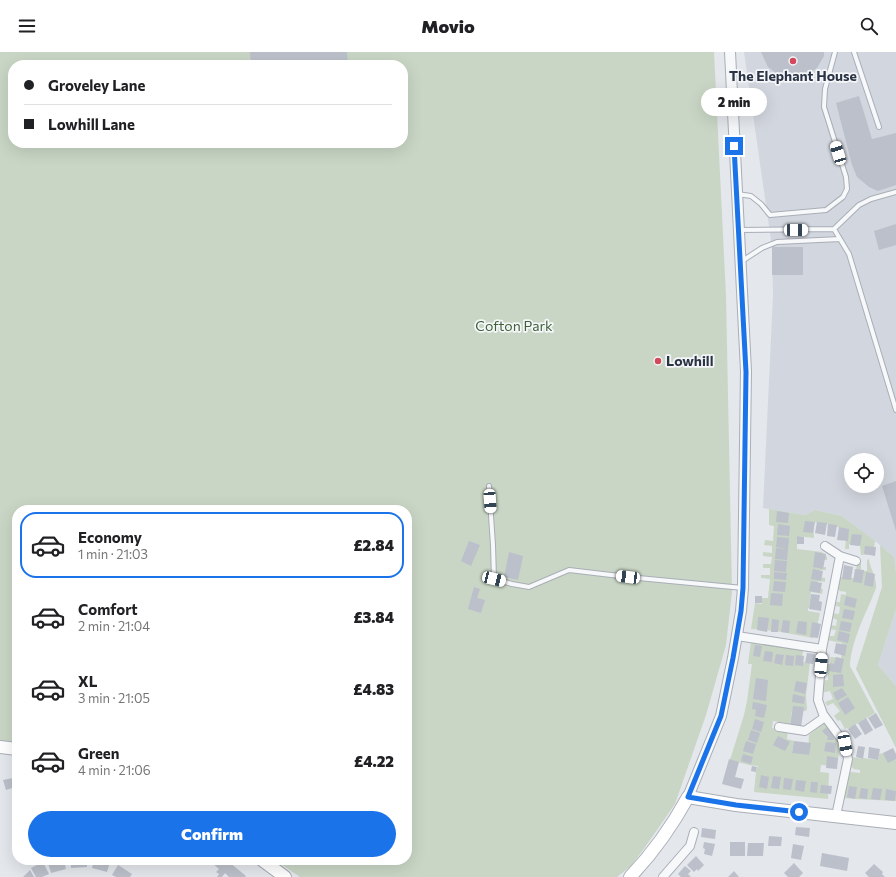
<!DOCTYPE html>
<meta charset="utf-8">
<style>
:root{--surface:#fff;--page:#f2f2f2;--text:#202124;--muted:#757577;--line:#e0e0e0;--accent:#1a73e8}
body{margin:0;font-family:Commissioner,sans-serif;background:var(--page);color:var(--text);height:100vh;display:flex;flex-direction:column;font-size:15px;white-space:nowrap}
*{box-sizing:border-box;margin:0}
p{font-size:13px;color:var(--muted)}
.icon{flex:none;width:22px;height:22px;fill:none;stroke:currentColor;stroke-width:2;stroke-linecap:round;stroke-linejoin:round}
.map{position:relative;flex:1;overflow:hidden}
.sheet{position:absolute;left:12px;top:453px;width:400px;height:360px;display:flex;flex-direction:column;background:var(--surface);border-radius:16px;box-shadow:0 4px 16px #0002}
.sheet>*{flex:none}
.guide{position:absolute;left:8px;top:8px;width:400px;height:88px;border-radius:16px;box-shadow:0 4px 16px #0002;display:grid;align-content:center;height:88px;padding:0 16px;background:var(--surface)}
.tools{position:absolute;left:844px;top:401px;display:grid;gap:8px}
.tools a{display:grid;place-items:center;width:40px;height:40px;border-radius:50%;background:var(--surface);box-shadow:0 4px 16px #0002;font-size:20px}
.end{position:absolute;width:18px;height:18px;margin:-9px;border:5px solid #1a73e8;background:#fff;box-shadow:0 0 0 2px #fff}
.from{border-radius:50%}
.bubble{position:absolute;height:28px;border-radius:14px;background:var(--surface);box-shadow:0 4px 16px #0002;font-size:13px;font-weight:800;line-height:28px;text-align:center}
.car{position:absolute;width:12px;height:24px;margin:-12px -6px;border-radius:5px;box-shadow:0 0 3px 1px #0007;background:linear-gradient(#fff 24%,#345 0 40%,#fff 0 76%,#345 0 86%,#fff 0)}
.guide b{display:flex;align-items:center;gap:14px;height:38px;font-size:15px}
.guide b+b{border-top:1px solid var(--line)}
.guide i{width:10px;height:10px;background:var(--text)}
ul{padding:7px 0 0;list-style:none}
li{display:flex;align-items:center;gap:12px;height:66px;margin:0 8px 6px;padding:0 8px;border:2px solid transparent;border-radius:16px}
li div{flex:1}
li b{display:block;font-size:15px}
li em{font-style:normal;font-weight:800}
li.selected{border-color:var(--accent)}
li>.icon{width:36px;height:36px;stroke-width:1.5}
.primary-button{display:flex;gap:8px;margin-top:auto;padding:8px 16px}
.primary-button a{flex:1;height:46px;border-radius:24px;background:var(--accent);color:#fff;font-size:16px;font-weight:800;line-height:46px;text-align:center}
header{display:flex;justify-content:space-between;align-items:center;height:52px;padding:0 16px;background:var(--surface);font-size:18px;font-weight:800}
.map>svg:first-child{display:block}
.built{fill:#d2d6de;fill-rule:evenodd}
.green{fill:#c9d6c5;fill-rule:evenodd}
.building{fill:#bbc0ca}
.lines{fill:none;stroke-linecap:round;stroke-linejoin:round}
.service-casing{stroke:#a9aeb7;stroke-width:6}
.minor-casing{stroke:#a9aeb7;stroke-width:10}
.tertiary-casing{stroke:#a9aeb7;stroke-width:12}
.secondary-casing{stroke:#a9aeb7;stroke-width:14}
.service{stroke:#f7f8fa;stroke-width:4}
.minor{stroke:#f7f8fa;stroke-width:8}
.tertiary{stroke:#f7f8fa;stroke-width:10}
.secondary{stroke:#fff;stroke-width:12}
.route{stroke:#1a73e8;stroke-width:5}
.poi-dot{fill:#d1495b;stroke:#f4f6f9;stroke-width:1.5}
.labels{text-anchor:middle;stroke-width:3.5;stroke-linejoin:round;paint-order:stroke}
.poi-label{font-size:14px;font-weight:bold;fill:#2b3445;stroke:#f4f6f9}
.park-label{font-size:14px;fill:#3f6138;stroke:#f4f6f9}
</style>
<header><svg class="icon" aria-label="menu" viewBox="0 0 24 24"><path d="M4 6h16M4 12h16M4 18h16"/></svg>Movio<svg class="icon" aria-label="search" viewBox="0 0 24 24"><circle cx="10" cy="10" r="6"/><path d="M15 15l6 6"/></svg></header>
<div class="map">
<svg width="896" height="825" viewBox="0 0 896 825">
<rect width="100%" height="100%" fill="#e4e7ec"/>
<path class="built" d="M744,0h152v520l-2,-15 -14,-12 -38,-29 -27,-6 -10,5 -42,-7 10,-212 -1,-49zM851,408h26v26h-26z
M896,557v77l-18,-21z"/>
<path class="green" d="M0,0h714l12,244 6,296 -6,53 -20,70 -31,89 -32,46 -12,16 -14,11h-317l-25,-17h132v-350h-390v234l-17,-2zM13,13h390v78h-390z
M769,457l36,6 10,-5 27,6 33,25 -2,13 -12,1 -1,-9 -11,-2v5h-4l2,-20 -14,-3v-1l-20,-3 1,16 -17,-2v13l25,3 5,5v3h-4l-1,7h4v3h-7l1,7 5,1v4l-7,-1v7l5,1 -1,5 -11,-2 -2,16h-1v3l12,2 -5,22 -2,3 -37,-7 -25,-2 4,-26 7,1v-6h6l2,-19 -9,-1v-3h9v-7h-7v-4h8l1,-7 -9,-1v-4l9,1v-7l-8,-1 1,-5 8,1 1,-15 -5,-1z
M880,493l14,12 2,15v37l-18,56 18,21v62l-40,-79 26,-82z
M869,507c1,10 8,18 7,29 -9,24 -25,52 -26,78l25,47 -27,16 -1,-1 -2,1 -5,-9 -2,1 -4,-5 6,-5 -7,-8 -6,3 -2,-4 8,-3 -3,-8 -10,2v-12l8,-1v-7h-6l1,-9h7l1,-7 10,1 1,-15 -15,-3 1,-4h6l2,-6 -7,-1 1,-4 6,1 1,-6 -6,-3 1,-4 7,1 1,-7 -7,-2v-3h7l1,-8 5,1v-3l-6,-1 -2,-2 1,-12 16,1 2,-16 2,-1 2,2v8h6v-11z
M751,589l52,8 -1,13 8,1 -4,32 1,14 -1,2 -14,-1 -2,14 -17,-3 -1,7 16,2 -1,9 7,2 -2,11 17,3v-2l-1,-1 1,-17 15,-12c12,15 19,23 12,43l-15,-1 -1,7 9,1 -1,26 -74,-7 2,-20 2,-6 -9,-1 -19,-5 14,-45 3,-14 5,-37h-4z
M883,701l13,6v42l-41,-2 -12,-1 5,-25 3,-1 9,1v-3l-6,-1 -4,-3 2,-9 11,2v-1l15,2 1,-6z"/>
<path class="building" d="M250,0h97l1,13h-97z
M761,0h63v4l-7,12 -13,9 -10,2 -13,-2 -13,-10z
M859,44l13,43 24,-6v52l-18,6 -9,-4 -12,-10 -5,-12 -16,-62z
M896,172v21l-17,5 -5,-19z
M772,195h31v28h-31z
M896,429v50l-14,-45z
M777,459l12,2 -1,10 -12,-1z
M805,469l10,1 -2,11 -10,-1z
M817,470l10,1 -2,12 -10,-2z
M778,472l12,2 -1,10 -12,-1z
M828,472l9,1 -2,12 -8,-1z
M839,475l10,2 -1,12 -11,-1z
M852,482l10,1 -2,11 -10,-1z
M797,484l7,1v7h-7z
M777,485l12,1 -1,11 -12,-2z
M469,489l11,4 -9,21 -10,-5z
M865,494l11,1 -1,9 -11,-2z
M776,496l12,1 -1,11 -12,-1z
M509,500l14,4 -5,24 -14,-3z
M815,500l11,2 -3,15 -10,-2z
M775,508l12,1 -1,11 -12,-1z
M844,513l9,2 -2,13 -9,-1z
M813,517l10,2 -2,10 -10,-2z
M855,517l9,1 -2,13 -9,-1z
M774,520l13,1 -1,7 -12,-1z
M866,520l9,2 -2,13 -9,-2z
M774,529l12,1 -1,10 -12,-1z
M811,529l11,2 -2,10 -11,-2z
M474,535l6,2 -3,9 8,2 -4,13 -13,-4z
M771,541l12,1 -1,12 -12,-1z
M811,542l9,1 -1,6 3,1 -1,9 -12,-2z
M755,544h7v7h-7z
M846,544l11,3 -2,9 -11,-3z
M844,557l11,2 -2,9 -11,-2z
M758,565l11,1 -2,14 -10,-2z
M772,567l7,1 -1,12h-7z
M783,568l7,1 -1,12 -8,-1z
M798,569l9,1 -1,13 -10,-2z
M841,569l11,2 -2,9 -11,-2z
M812,570l9,2 -3,14 -8,-1z
M839,579l11,3 -2,9 -11,-3z
M836,591l11,2 -2,11 -11,-3z
M755,593l7,1 -2,11 -7,-1z
M765,599l8,1 -1,10 -9,-1z
M807,601l8,1 -2,10 -8,-1z
M776,602l8,1 -2,10 -8,-2z
M786,603l8,1 -1,10 -8,-1z
M796,603l8,1 -1,10 -8,-1z
M836,605l8,2 -3,14 -13,-2 2,-8 4,1z
M843,622l1,12 -11,1v-12z
M756,626l12,2 -2,21 -13,-2z
M796,629l11,2 -2,11 -11,-3z
M842,636l5,7 -10,6 -4,-8z
M793,642l12,3 -1,7 -12,-2z
M848,645l7,11 -10,7 -7,-12z
M753,650l14,3 -3,13 -9,-2 1,-6 -4,-1z
M793,654l11,1 -3,20 -11,-2z
M876,661l7,12 -8,4 -7,-11z
M866,666l7,12 -8,5 -7,-12z
M755,667l9,3 -3,10 -9,-3z
M855,672l7,10 -7,5 -7,-10z
M827,675l7,8v5h-7l1,-3 -6,-6z
M751,678l9,3 -3,10 -9,-3z
M778,684l12,6 -5,9 -12,-6z
M746,689l10,3 -3,10 -10,-3z
M794,689l17,2 -2,12 -17,-2z
M826,690l10,1 -1,10 -11,-2z
M858,694l7,1 -2,12 -7,-2z
M869,695l11,2 -2,11 -10,-2z
M893,696l3,6v5l-8,4 -5,-10z
M743,702l10,3 -2,7 -10,-3z
M827,704l11,2 -1,11 -11,-1z
M729,707l10,3 -4,15 9,2 -3,10 -19,-5z
M752,714l5,1 -1,5 -5,-1z
M761,723l8,2 -2,12 -8,-2z
M773,724l8,1 -2,12 -8,-1z
M13,726l2,9 -9,3 -3,-10z
M784,726l9,1 -2,11 -8,-1z
M796,728l10,1 -2,11 -9,-2z
M811,730h7l-1,11 -7,-1z
M821,733l11,1 -1,8 -11,-1z
M849,734l8,1 -2,12 -8,-2z
M861,736l7,1 -1,10 -8,-1z
M873,736l9,1 -2,11 -9,-1z
M886,737l10,2 -1,10 -10,-1z
M796,775l14,1 -1,9 -14,-2z
M702,776l14,2 -1,9 -14,-2z
M769,784l13,1 -1,9h-13z
M704,790l11,2 -3,12 -8,-2 1,-5 -2,-1z
M730,790h15v14h-15z
M748,791h16l-1,13h-16z
M793,792l11,2 -3,14 -10,-2z
M822,801l27,5 -2,13 -27,-5z
M696,804l8,9 -6,6 -1,-2 -3,3 -7,-7z
M39,808h3l7,14 -7,3h-6l-5,-9 8,-4 -2,-3z
M58,808h6l2,9 -15,4 -3,-10z
M71,808h16v7l-16,1z
M94,808h10l6,2 -3,10 -15,-4z
M213,808h11l4,3 1,-1 17,14 -1,1h-16l-4,-4 -3,4h-5l2,-3 -3,-2 3,-3 -8,-7z
M794,811l9,10 -4,4h-11l-4,-4z
M874,812l9,8 -1,2 3,3h-16l-4,-4z
M118,813l14,9 -2,3h-14l-4,-2z
M685,814l6,5 -3,3 3,3h-10l-3,-3z
M30,818l4,7h-11z
M734,819l5,6h-11z"/>
<g class="lines">
<g class="service-casing">
<path id="service" d="M854,0l25,75
M896,140l-25,7 -12,6 -25,24 15,25 47,156
M737,142l14,2 10,8 9,11 56,-5 17,-13 4,-8 -1,-12 -22,-70 1,-18 10,-37
M739,178l95,-1
M742,209l20,-13 15,-6 63,-3
M489,434l4,59 1,34 18,5 17,3 40,-17 59,7 115,11"/>
</g>
<g class="minor-casing">
<path id="minor" d="M825,494l15,10 16,5
M737,584l85,13
M779,675l26,4 20,-14
M836,764l12,-57 -3,-15 -22,-30 -5,-14 4,-51 18,-93
M663,825l27,-31 4,-14"/>
</g>
<g class="tertiary-casing">
<path id="tertiary" d="M688,745l33,-81 12,-58 8,-47 2,-23 3,-217 -16,-319"/>
</g>
<g class="secondary-casing">
<path id="secondary" d="M0,695l17,2
M262,808l23,17
M630,825c24,-25 41,-49 58,-80l48,8 160,18"/>
</g>
<use href="#service" class="service"/>
<use href="#minor" class="minor"/>
<use href="#tertiary" class="tertiary"/>
<use href="#secondary" class="secondary"/>
</g>
<g class="lines">
<path class="route" d="M734,94l12,226 -3,216 -2,23 -8,47 -12,58 -33,81 48,8 63,7"/>
</g>
<g class="poi-dot">
<circle cx="793" cy="9" r="4"/>
<circle cx="658" cy="309" r="4"/>
</g>
<g class="labels">
<g class="poi-label">
<text x="793" y="29">The Elephant House</text>
<text x="666" y="314" text-anchor="start">Lowhill</text>
</g>
<g class="park-label">
<text x="514" y="279">Cofton Park</text>
</g>
</g>
</svg>
<div class="tools">
<a><svg class="icon" aria-label="locate" viewBox="0 0 24 24"><circle cx="12" cy="12" r="6"/><path d="M12 2v4M12 18v4M2 12h4M18 12h4"/></svg></a>
</div>
<i class="end from" style="left:799px;top:760px"></i>
<i class="end" style="left:734px;top:94px"></i>
<div class="bubble" style="left:701px;top:36px;width:66px">2 min</div>
<i class="car" style="left:838px;top:101px;rotate:343deg"></i>
<i class="car" style="left:796px;top:178px;rotate:90deg"></i>
<i class="car" style="left:490px;top:449px;rotate:176deg"></i>
<i class="car" style="left:628px;top:525px;rotate:277deg"></i>
<i class="car" style="left:494px;top:527px;rotate:104deg"></i>
<i class="car" style="left:821px;top:613px;rotate:5deg"></i>
<i class="car" style="left:845px;top:692px;rotate:169deg"></i>
<div class="guide">
<b><i class="from"></i>Groveley Lane</b>
<b><i></i>Lowhill Lane</b>
</div>
<section class="sheet">
<ul>
<li class="selected"><svg class="icon" aria-label="car" viewBox="0 0 24 24"><path d="M5 17H2v-5l4-1 3-4h7l3 4 3 1v5h-3M9 17h6M6 11h13"/><circle cx="7" cy="17" r="2"/><circle cx="17" cy="17" r="2"/></svg><div><b>Economy</b><p>1 min · 21:03</p></div><em>£2.84</em></li>
<li><svg class="icon" aria-label="car" viewBox="0 0 24 24"><path d="M5 17H2v-5l4-1 3-4h7l3 4 3 1v5h-3M9 17h6M6 11h13"/><circle cx="7" cy="17" r="2"/><circle cx="17" cy="17" r="2"/></svg><div><b>Comfort</b><p>2 min · 21:04</p></div><em>£3.84</em></li>
<li><svg class="icon" aria-label="car" viewBox="0 0 24 24"><path d="M5 17H2v-5l4-1 3-4h7l3 4 3 1v5h-3M9 17h6M6 11h13"/><circle cx="7" cy="17" r="2"/><circle cx="17" cy="17" r="2"/></svg><div><b>XL</b><p>3 min · 21:05</p></div><em>£4.83</em></li>
<li><svg class="icon" aria-label="car" viewBox="0 0 24 24"><path d="M5 17H2v-5l4-1 3-4h7l3 4 3 1v5h-3M9 17h6M6 11h13"/><circle cx="7" cy="17" r="2"/><circle cx="17" cy="17" r="2"/></svg><div><b>Green</b><p>4 min · 21:06</p></div><em>£4.22</em></li>
</ul>
<div class="primary-button"><a>Confirm</a></div>
</section>
</div>
